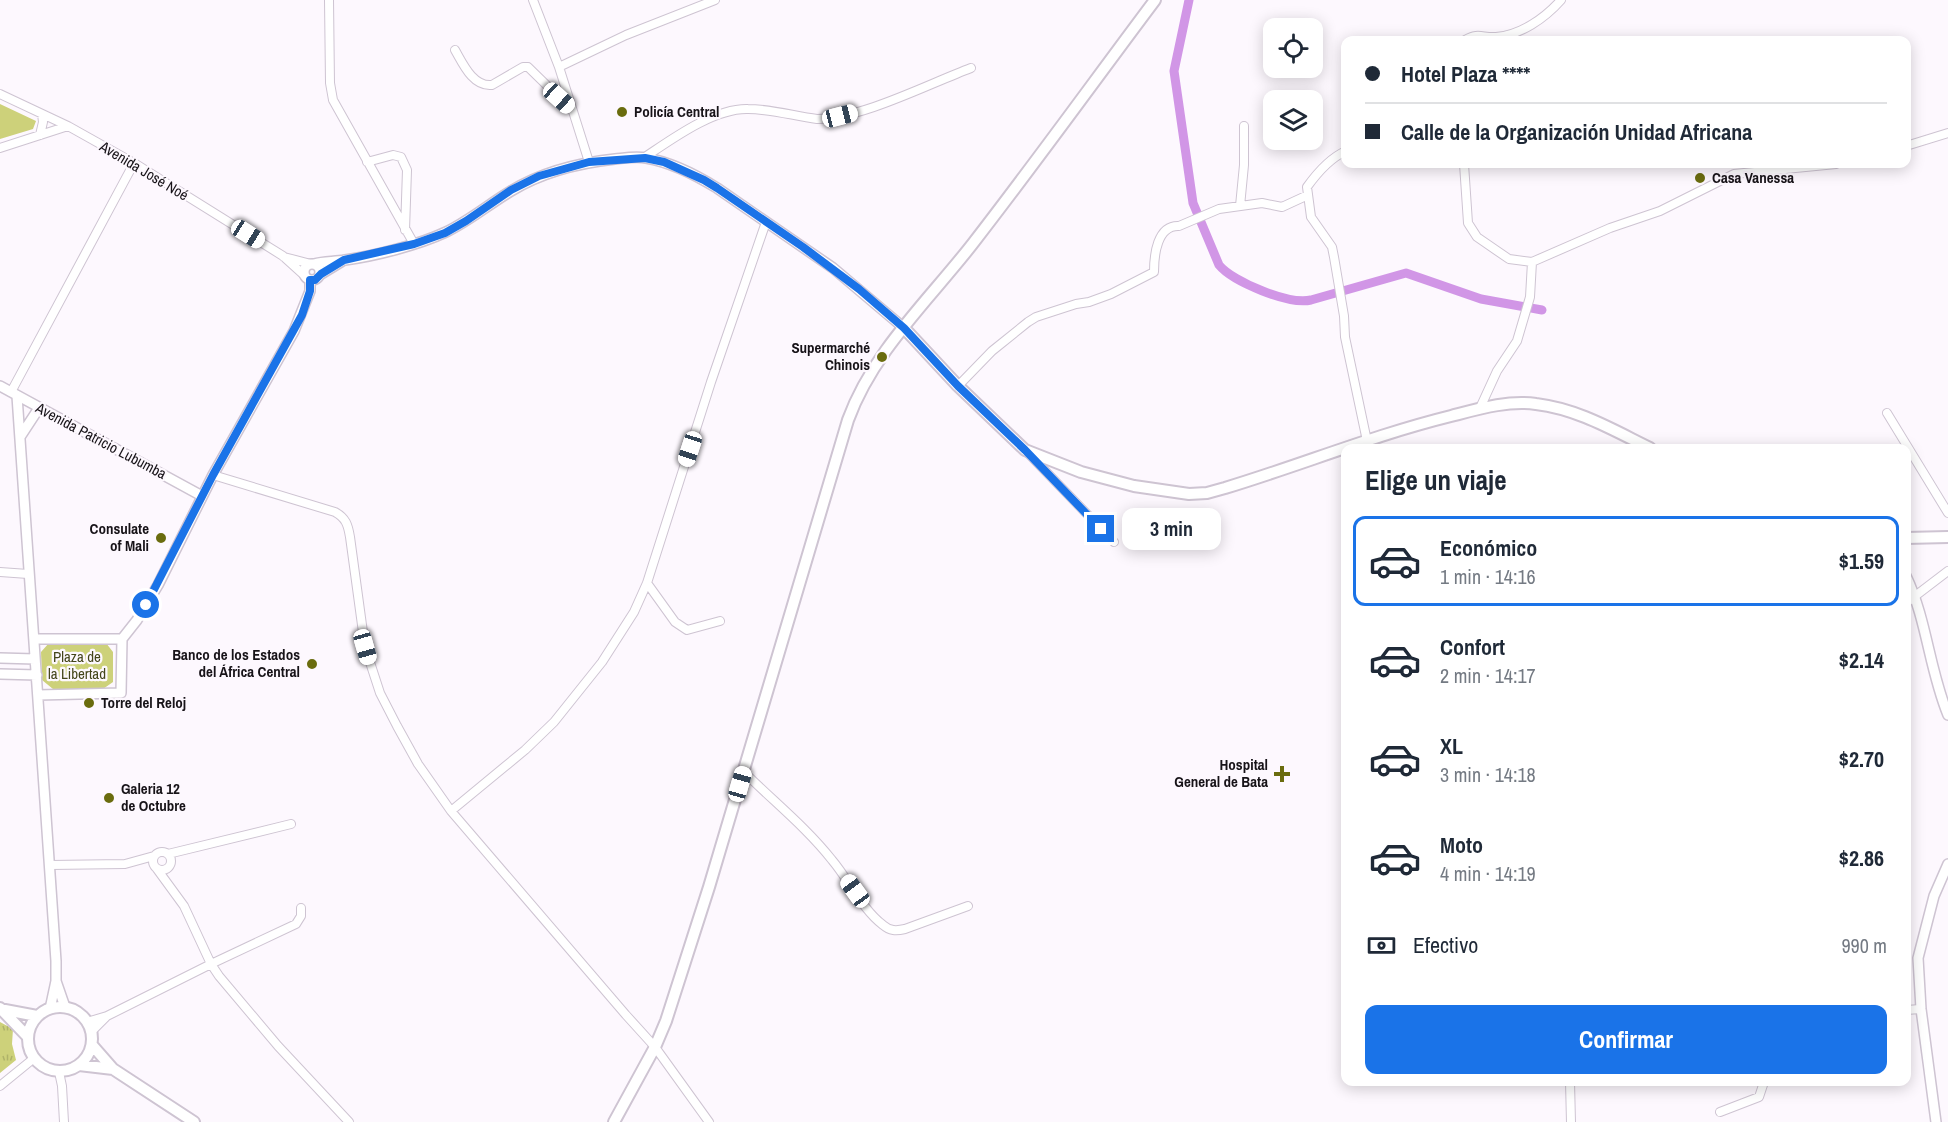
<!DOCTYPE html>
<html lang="es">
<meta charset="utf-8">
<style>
:root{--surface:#fff;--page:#f6f6f7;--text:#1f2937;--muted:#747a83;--line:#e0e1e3;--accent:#1a73e8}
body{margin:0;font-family:"Archivo Narrow",sans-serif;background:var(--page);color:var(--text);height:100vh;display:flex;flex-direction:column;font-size:22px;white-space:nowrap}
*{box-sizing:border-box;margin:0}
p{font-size:20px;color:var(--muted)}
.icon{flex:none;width:33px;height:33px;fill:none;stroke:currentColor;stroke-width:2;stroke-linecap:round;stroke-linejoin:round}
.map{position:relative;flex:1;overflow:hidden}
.drawer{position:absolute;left:1341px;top:444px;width:570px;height:642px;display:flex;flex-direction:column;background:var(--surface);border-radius:12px;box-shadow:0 3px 15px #0003}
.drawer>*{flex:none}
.hud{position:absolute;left:1341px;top:36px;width:570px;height:132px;border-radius:12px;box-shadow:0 3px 15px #0003;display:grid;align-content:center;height:132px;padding:0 24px;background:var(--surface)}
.fabs{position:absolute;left:1263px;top:18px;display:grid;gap:12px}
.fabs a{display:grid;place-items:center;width:60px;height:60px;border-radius:12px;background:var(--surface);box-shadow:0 3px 15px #0003;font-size:30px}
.end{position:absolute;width:27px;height:27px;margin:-14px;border:8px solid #1a73e8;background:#fff;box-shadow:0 0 0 3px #fff}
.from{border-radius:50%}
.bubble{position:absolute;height:42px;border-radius:12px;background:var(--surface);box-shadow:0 3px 15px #0003;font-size:20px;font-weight:800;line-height:42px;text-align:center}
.car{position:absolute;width:18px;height:36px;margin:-18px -9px;border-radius:8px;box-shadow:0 0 4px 2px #0007;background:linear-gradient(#fff 24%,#345 0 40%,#fff 0 76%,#345 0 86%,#fff 0)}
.hud b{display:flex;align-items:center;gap:21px;height:57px;font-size:22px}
.hud b+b{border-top:2px solid var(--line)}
.hud i{width:15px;height:15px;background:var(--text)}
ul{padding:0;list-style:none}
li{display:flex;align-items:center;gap:18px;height:90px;margin:0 12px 9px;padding:0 12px;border:3px solid transparent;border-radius:12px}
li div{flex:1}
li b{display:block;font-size:22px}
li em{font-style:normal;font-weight:800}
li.active{border-color:var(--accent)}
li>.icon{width:54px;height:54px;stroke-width:1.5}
h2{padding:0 24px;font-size:27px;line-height:72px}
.pay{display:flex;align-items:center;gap:15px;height:66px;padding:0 24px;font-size:22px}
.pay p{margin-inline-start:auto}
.primary-button{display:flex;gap:12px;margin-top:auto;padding:12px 24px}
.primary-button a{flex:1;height:69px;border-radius:12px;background:var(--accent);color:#fff;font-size:24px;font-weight:800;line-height:69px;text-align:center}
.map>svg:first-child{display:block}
.grass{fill:url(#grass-tufts)}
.green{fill:#cdd17a}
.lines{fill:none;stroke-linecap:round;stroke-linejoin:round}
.canal{stroke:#d196e6;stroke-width:9}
.minor-casing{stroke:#cec4d2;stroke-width:10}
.tertiary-casing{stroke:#cec4d2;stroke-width:12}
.secondary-casing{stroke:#cec4d2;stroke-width:14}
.minor{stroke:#fff;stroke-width:8}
.tertiary{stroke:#fff;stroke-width:9}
.secondary{stroke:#fff;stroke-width:10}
.route{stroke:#1a73e8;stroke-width:8}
.poi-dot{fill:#6a6c0e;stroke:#fdf8fe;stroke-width:2}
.labels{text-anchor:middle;stroke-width:4.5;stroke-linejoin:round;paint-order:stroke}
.poi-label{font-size:15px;font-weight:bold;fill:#171318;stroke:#fdf8fe;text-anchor:start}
.street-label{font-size:15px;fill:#171318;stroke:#fdf8fe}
.park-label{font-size:15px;fill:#44451a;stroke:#fdf8fe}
</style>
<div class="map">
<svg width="1948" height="1122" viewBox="0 0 1948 1122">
<defs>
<pattern id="grass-tufts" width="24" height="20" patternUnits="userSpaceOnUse" patternTransform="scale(1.5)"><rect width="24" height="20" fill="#cdd17a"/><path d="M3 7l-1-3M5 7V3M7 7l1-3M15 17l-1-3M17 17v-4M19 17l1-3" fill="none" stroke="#afb369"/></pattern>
</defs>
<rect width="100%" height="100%" fill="#fdf8fe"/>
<path class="grass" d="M0,1022l13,7 -1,15 4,16 -16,13z"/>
<path class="green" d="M0,104l36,17 -3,8 -33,10z
M49,643h57l7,9v30l-10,7h-50l-11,-9 -1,-28z"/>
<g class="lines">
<path class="canal" d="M1189,0l-15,71 19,132 26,62c14,17 70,40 92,35l95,-27 75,26 61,11"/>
<g class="minor-casing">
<path id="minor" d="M329,0l1,83 3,17 81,144
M533,0l26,67 30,95
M1465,40c14,-8 17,-2 31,-3 25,-2 49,-19 65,-37
M455,50c8,14 18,37 37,35l31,-18h5l43,42
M559,67l67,-32 89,-35
M0,94l68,32 66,37 149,93 21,19
M40,135l3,-13 -1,-8
M1906,146l42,-13
M0,148l68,-22
M1346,151c-16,7 -29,22 -39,36l4,30 21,30 2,10 10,59 1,21 22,104
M645,157c27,-18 69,-49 103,-48 23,0 46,7 69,10 46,-1 109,-34 154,-51
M367,162l26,-7 8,2 6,13 -2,60
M1464,164l4,59 9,14 32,22 23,3 -2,35 -13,44 -20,30 -17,37
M1240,206l4,-41v-39
M284,257l27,7
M1532,262l78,-34 50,-17 74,-37 102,-10
M958,386l34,-35 36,-29 8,-5 40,-13 13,-2 22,-8 43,-22c0,-17 3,-47 25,-46l40,-17 43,-6 20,4 26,-12
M11,392l123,-229
M1887,413l61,100
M1026,451l88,91
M213,475l122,37c11,6 13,13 15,25l15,110 15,46 17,33 21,38 33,47 175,204 29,32 54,75
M0,572l28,2
M647,583l28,39 12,8 33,-9
M1906,603l42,-32
M743,771c30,30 63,56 89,89 17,20 30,49 51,65 7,6 13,6 22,4l63,-23
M451,811l74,-61 29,-28 48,-60 32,-50 13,-29 64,-201 55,-160
M153 861a9 9 0 1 1 18 0a9 9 0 1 1-18 0Z
M168,854l123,-30
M50,865l75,-1 29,-8
M157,869l27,37 27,58 85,-40 5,-8v-8
M1906,1010l15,-1
M87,1022l20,-6 104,-52 8,12 59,70 71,76
M91,1032l15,-15
M59,1072l3,14 2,36
M1570,1082l1,40
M0,1086l33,-27
M1720,1112l39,-15 5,-15"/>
</g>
<g class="tertiary-casing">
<path id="tertiary" d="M304 272a8 8 0 1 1 16 0a8 8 0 1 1-16 0Z
M314,264c10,-3 20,-2 31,-4 30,-4 73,-15 101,-28 23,-11 43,-28 65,-41 31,-19 67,-28 104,-32 10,-1 21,-3 31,-1 24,4 50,17 71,30l116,80 71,60
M321,274l23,-14
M0,386l202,110
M17,396l39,565v20l-6,28
M20,437l19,-29
M1906,576c21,44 23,93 42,139
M34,639h88
M0,658l35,1
M0,674l37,1
M38,695l83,-2 1,-54 15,-19 21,-35 55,-110 81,-144 16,-40v-11
M56,981l9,26
M1936,1122l-15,-113 -3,-51 16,-62 14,-32"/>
</g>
<g class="secondary-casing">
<path id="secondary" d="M904,328l54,58 67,64 56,22 53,14 55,8 18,-1 18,-5c76,-23 149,-53 226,-72 27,-7 57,-16 85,-12 42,5 77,26 114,44
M1906,538l42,-1
M28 1039a32 32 0 1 1 64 0a32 32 0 1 1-64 0Z
M0,1008l27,28
M5,1010l32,6
M92,1045l21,24 81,53
M79,1065l34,4
M614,1122l41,-75 11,-26 43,-134 139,-467c25,-69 82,-121 126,-178 62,-80 121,-162 181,-242"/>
</g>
<use href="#minor" class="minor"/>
<use href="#tertiary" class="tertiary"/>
<use href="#secondary" class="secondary"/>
</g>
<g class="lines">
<path class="route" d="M146,605l67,-130 89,-160 8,-24v-11h5l6,-6 23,-14 70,-16 31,-11 21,-12 45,-31 28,-14 50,-14 56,-4 19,4 40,18 13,8 86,59 56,42 45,39 54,58 67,64 76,79"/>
</g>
<g class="poi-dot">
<circle cx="622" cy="112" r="6"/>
<circle cx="1700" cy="178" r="6"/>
<circle cx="882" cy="357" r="6"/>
<circle cx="161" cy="538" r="6"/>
<circle cx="312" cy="664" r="6"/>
<circle cx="89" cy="703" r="6"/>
<path d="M1279 765h6v6h6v6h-6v6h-6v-6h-6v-6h6z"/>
<circle cx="109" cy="798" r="6"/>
</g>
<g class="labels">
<g class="poi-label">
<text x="634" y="117">Policía Central</text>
<text x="1712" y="183">Casa Vanessa</text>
<text x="870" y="353" text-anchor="end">Supermarché<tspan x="870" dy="17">Chinois</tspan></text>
<text x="149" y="534" text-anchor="end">Consulate<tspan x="149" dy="17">of Mali</tspan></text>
<text x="300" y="660" text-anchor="end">Banco de los Estados<tspan x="300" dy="17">del África Central</tspan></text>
<text x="101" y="708">Torre del Reloj</text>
<text x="1268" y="770" text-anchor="end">Hospital<tspan x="1268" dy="17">General de Bata</tspan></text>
<text x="121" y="794">Galeria 12<tspan x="121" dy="17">de Octubre</tspan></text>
</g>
<g class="street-label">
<text transform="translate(144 171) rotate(31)" y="5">Avenida José Noé</text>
<text transform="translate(101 441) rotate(28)" y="5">Avenida Patricio Lubumba</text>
</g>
<g class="park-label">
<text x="77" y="662">Plaza de<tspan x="77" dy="17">la Libertad</tspan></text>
</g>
</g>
</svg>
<div class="fabs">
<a><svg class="icon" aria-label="locate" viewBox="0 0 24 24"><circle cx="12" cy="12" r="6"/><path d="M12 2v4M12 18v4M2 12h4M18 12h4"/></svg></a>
<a><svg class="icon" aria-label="layers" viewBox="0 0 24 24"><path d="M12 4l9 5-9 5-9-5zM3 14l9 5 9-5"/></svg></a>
</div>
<i class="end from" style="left:146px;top:605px"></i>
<i class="end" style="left:1101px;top:529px"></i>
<div class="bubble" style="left:1122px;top:508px;width:99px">3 min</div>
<i class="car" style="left:559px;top:98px;rotate:132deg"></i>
<i class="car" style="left:840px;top:116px;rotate:76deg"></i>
<i class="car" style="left:248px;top:234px;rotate:122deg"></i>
<i class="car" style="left:690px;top:449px;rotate:198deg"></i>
<i class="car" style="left:365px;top:647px;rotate:164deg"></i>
<i class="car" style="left:740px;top:784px;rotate:16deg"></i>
<i class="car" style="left:855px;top:891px;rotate:324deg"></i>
<div class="hud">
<b><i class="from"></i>Hotel Plaza ****</b>
<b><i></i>Calle de la Organización Unidad Africana</b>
</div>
<section class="drawer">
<h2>Elige un viaje</h2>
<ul>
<li class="active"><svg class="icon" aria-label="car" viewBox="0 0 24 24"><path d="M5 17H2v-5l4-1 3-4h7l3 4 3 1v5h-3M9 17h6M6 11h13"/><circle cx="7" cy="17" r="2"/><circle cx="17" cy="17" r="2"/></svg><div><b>Económico</b><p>1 min · 14:16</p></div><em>$1.59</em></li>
<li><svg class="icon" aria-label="car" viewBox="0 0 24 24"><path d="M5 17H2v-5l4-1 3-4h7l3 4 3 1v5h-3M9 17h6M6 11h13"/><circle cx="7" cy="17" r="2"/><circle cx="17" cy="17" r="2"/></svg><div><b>Confort</b><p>2 min · 14:17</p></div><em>$2.14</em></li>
<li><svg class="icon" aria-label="car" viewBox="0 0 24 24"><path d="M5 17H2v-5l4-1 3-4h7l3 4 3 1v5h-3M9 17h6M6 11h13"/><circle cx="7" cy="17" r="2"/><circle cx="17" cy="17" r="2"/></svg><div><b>XL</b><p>3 min · 14:18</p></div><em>$2.70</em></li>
<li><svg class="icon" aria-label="car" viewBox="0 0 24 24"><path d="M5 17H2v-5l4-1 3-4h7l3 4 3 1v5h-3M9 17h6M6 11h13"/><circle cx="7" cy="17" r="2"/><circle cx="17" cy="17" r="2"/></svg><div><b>Moto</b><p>4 min · 14:19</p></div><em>$2.86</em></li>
</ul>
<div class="pay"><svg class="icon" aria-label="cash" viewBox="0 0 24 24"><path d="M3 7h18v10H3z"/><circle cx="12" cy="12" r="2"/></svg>Efectivo<p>990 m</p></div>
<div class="primary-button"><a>Confirmar</a></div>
</section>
</div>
